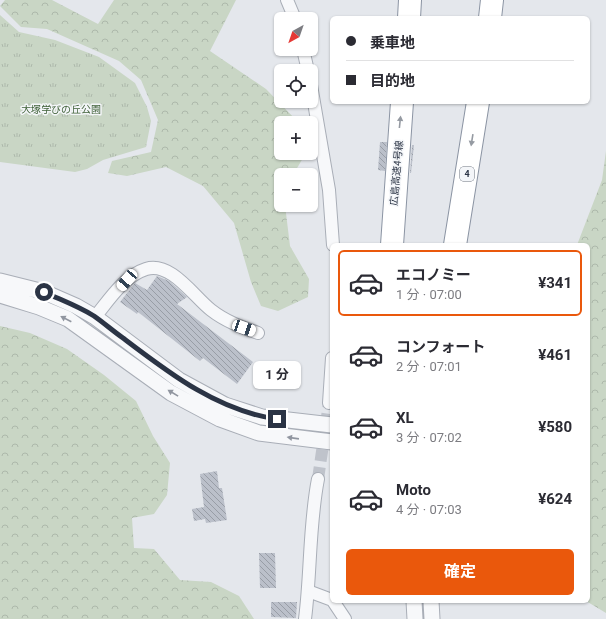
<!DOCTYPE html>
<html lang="ja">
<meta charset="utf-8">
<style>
:root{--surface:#fff;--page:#f2f2f3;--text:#2b2b33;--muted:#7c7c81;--line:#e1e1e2;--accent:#ea580c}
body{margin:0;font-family:Roboto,"Noto Sans JP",sans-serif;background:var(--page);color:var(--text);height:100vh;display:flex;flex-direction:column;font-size:15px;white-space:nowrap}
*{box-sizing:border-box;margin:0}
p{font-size:13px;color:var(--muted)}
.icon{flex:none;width:22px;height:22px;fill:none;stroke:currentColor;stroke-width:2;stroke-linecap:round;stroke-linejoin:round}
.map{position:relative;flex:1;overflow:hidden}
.side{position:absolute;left:330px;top:243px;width:260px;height:360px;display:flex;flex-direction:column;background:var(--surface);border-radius:6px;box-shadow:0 1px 3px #0004}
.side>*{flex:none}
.banner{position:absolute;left:330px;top:16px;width:260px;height:88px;border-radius:6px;box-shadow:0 1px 3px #0004;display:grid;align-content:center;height:88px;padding:0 16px;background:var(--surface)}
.needle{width:26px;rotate:220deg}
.tools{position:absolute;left:274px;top:12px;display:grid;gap:8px}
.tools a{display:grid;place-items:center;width:44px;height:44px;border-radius:6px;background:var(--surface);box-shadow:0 1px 3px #0004;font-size:20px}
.end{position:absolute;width:18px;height:18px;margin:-9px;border:5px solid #2b3445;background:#fff;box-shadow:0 0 0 2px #fff}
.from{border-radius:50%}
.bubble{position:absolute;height:28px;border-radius:6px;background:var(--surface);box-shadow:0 1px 3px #0004;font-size:13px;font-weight:700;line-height:28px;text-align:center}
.car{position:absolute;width:12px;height:24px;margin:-12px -6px;border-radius:5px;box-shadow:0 0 3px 1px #0007;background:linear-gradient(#fff 24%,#345 0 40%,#fff 0 76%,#345 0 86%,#fff 0)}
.banner b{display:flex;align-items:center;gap:14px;height:38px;font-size:15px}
.banner b+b{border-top:1px solid var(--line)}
.banner i{width:10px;height:10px;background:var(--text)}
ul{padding:7px 0 0;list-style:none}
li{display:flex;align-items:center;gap:12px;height:66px;margin:0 8px 6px;padding:0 8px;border:2px solid transparent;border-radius:6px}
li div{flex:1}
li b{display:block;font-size:15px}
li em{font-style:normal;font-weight:700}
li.current{border-color:var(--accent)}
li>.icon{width:36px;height:36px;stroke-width:1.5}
.button{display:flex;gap:8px;margin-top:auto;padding:8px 16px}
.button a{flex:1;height:46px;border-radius:6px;background:var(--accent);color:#fff;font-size:16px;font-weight:700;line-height:46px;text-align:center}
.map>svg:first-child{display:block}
.grass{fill:url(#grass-tufts)}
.forest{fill:url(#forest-crowns)}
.building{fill:url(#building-back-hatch)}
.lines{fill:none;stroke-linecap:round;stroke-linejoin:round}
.minor-tunnel{stroke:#bfc3cb;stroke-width:12;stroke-dasharray:12 6;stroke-linecap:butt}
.minor-casing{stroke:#a9aeb7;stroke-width:14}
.tertiary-casing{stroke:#a9aeb7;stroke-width:17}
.motorway-casing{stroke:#8b94a3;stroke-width:24}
.minor{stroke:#f7f8fa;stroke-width:12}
.tertiary{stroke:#f7f8fa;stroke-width:15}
.motorway{stroke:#fff;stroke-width:22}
.oneway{fill:#959aa2}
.oneway2{fill:#9196a0}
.route{stroke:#2b3445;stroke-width:5}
.labels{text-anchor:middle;stroke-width:3;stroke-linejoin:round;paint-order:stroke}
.shield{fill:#f4f6f9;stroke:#676e7b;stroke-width:1}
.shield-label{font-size:9px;font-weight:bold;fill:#2b3445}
.park-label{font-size:10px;fill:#3f6138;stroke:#f4f6f9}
.street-label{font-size:10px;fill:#2b3445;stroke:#f4f6f9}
</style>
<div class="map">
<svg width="606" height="619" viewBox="0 0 606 619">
<defs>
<pattern id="grass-tufts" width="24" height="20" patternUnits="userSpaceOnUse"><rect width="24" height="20" fill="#c9d6c5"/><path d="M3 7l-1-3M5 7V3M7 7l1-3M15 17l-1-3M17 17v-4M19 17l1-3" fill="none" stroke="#adb8ab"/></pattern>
<pattern id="forest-crowns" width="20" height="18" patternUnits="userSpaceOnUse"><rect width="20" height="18" fill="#c9d6c5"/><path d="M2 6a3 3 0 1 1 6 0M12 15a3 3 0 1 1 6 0" fill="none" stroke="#adb8ab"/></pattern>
<pattern id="building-back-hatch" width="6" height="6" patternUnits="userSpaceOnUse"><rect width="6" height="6" fill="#bbc0ca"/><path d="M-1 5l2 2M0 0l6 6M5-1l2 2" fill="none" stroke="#989da6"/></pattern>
</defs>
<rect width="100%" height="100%" fill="#e4e7ec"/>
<path class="grass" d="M0,15l19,17 36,8 44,17 36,26 12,24 4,14 -5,26 -43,13 -16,9 -12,3 -75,-10z"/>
<path class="forest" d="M5,0h47l46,24 16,-24h122l-26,51 56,38 33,34h-18v30h22v5l-10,17h-12v30h4l5,41 19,33 -1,18 -30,14 -17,-5 -10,-24 -17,-59 -31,-37 -37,-19 -39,9 -19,-3 4,-12 39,-9 7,-32 -17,-40 -22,-19 -72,-32 -26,-2 -21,-21z
M606,151v462l-20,-12h2v-356h-11l25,-65z
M0,326l30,7 37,16 37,26 32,26 17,35 17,27 -3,32 -13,19 -22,4 2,30 20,1 26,31 31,2 28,14 15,23h-254z"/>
<path class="building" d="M380,142h7l-2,29 -7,-1z
M412,145h2l-3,28h-1z
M157,276l12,5 18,16 -10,7 76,58 -16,22 -34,-26 -3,3 -62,-49 -1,2 -17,-12 15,-19 12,7z
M217,471l2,17h3l5,32 -21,3 -1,-4 -11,2 -2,-12 12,-2 -4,-33z
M259,553h16l1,35h-16z
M271,602h26l-1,16 -25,-1z"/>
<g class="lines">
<path class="minor-tunnel" d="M318,479l11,-76"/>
<g class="minor-casing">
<path id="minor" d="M287,0l8,19
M303,49l5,22
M311,85l18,105 4,55
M95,317c14,-17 29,-41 51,-48 25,-8 48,28 65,41 14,11 30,17 47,23
M329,403l3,-45
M308,591l24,9
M333,601l12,18
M305,619c6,-47 4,-94 13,-140"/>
</g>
<g class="tertiary-casing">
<path id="tertiary" d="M0,281l44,11 32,14 19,11 84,63 46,25 37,12 70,8
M0,295l39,12 29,12 103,74 49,26 39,14 73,9
M414,601l1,18
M431,601l1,18"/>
</g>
<g class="motorway-casing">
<path id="motorway" d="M409,18l1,-18
M490,18l2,-18
M392,245l10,-143
M455,245l23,-143"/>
</g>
<use href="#minor" class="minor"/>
<use href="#tertiary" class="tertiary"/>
<use href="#motorway" class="motorway"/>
</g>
<defs><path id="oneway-solid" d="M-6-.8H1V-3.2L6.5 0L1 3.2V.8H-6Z"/></defs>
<g class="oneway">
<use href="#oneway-solid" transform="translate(400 122) rotate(-84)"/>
<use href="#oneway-solid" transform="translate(472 140) rotate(99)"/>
</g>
<g class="oneway2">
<use href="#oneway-solid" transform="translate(66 319) rotate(-153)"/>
<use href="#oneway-solid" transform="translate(173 393) rotate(-149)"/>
<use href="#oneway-solid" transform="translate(293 438) rotate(-172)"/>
</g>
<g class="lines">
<path class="route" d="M44,292c17,8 34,14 50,24 10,7 19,15 29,22 46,35 95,73 154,81"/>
</g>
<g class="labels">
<rect class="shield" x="460" y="167" width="14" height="14" rx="3"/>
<g class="shield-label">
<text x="467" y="177">4</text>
</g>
<g class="park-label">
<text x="61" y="113">大塚学びの丘公園</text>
</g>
<g class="street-label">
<text transform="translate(396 173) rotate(-85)" y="4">広島高速4号線</text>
</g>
</g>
</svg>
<div class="tools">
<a><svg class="needle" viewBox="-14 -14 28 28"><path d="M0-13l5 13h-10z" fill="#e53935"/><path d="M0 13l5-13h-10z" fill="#7c7c81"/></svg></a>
<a><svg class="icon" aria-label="locate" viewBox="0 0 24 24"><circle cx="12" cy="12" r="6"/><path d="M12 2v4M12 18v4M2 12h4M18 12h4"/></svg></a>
<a>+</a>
<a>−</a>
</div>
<i class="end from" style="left:44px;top:292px"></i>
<i class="end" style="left:277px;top:419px"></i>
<div class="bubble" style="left:253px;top:361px;width:48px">1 分</div>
<i class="car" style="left:127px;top:280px;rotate:221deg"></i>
<i class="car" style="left:244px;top:328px;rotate:109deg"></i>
<div class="banner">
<b><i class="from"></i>乗車地</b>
<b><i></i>目的地</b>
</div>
<section class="side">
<ul>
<li class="current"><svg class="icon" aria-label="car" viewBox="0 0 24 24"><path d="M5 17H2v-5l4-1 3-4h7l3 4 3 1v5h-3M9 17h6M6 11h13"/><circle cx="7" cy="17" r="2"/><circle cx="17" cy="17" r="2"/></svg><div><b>エコノミー</b><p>1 分 · 07:00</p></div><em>¥341</em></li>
<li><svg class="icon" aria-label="car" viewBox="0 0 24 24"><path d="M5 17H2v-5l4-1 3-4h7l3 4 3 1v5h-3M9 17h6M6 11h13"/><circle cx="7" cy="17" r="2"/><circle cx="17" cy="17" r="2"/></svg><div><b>コンフォート</b><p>2 分 · 07:01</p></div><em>¥461</em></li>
<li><svg class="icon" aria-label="car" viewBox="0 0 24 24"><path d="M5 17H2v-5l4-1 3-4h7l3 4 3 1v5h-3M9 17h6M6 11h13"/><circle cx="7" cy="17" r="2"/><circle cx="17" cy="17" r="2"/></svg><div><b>XL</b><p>3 分 · 07:02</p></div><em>¥580</em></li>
<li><svg class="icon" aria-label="car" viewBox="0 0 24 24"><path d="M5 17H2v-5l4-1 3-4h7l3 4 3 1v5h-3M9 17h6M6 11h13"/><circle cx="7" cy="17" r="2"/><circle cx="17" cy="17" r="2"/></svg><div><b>Moto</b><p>4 分 · 07:03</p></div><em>¥624</em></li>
</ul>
<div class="button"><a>確定</a></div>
</section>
</div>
